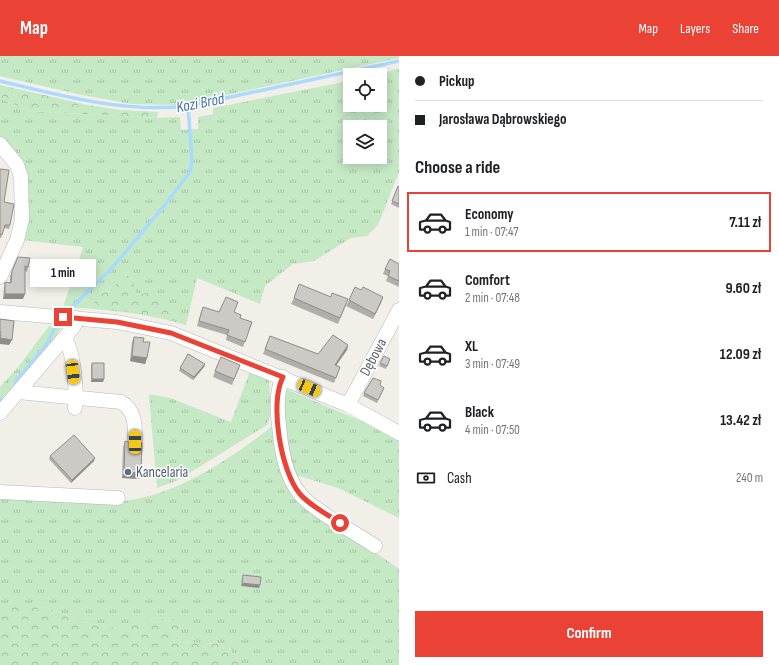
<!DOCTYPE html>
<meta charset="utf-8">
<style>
:root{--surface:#fff;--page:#f2f2f2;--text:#202124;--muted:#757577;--line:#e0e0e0;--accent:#ea4335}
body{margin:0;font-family:"Sofia Sans Condensed",sans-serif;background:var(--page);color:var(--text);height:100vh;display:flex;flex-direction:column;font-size:15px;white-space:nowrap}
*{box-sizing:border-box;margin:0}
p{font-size:13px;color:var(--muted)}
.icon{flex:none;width:22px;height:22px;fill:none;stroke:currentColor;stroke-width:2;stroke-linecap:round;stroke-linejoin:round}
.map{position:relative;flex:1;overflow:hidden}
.panel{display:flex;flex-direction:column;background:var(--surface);width:380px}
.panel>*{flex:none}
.guide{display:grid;align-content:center;height:88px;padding:0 16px;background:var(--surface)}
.tools{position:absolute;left:343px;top:12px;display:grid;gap:8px}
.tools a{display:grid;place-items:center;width:44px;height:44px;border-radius:0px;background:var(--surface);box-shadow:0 2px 10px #0003;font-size:20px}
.end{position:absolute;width:18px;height:18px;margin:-9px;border:5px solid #ea4335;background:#fff;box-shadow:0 0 0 2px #fff}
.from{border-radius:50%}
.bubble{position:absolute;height:28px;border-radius:0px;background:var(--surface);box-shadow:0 2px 10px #0003;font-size:13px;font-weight:700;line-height:28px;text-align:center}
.car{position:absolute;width:12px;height:24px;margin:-12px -6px;border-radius:5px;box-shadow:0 0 3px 1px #0007;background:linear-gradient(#f5c518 24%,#345 0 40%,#f5c518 0 76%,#345 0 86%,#f5c518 0)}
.guide b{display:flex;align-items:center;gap:14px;height:38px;font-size:15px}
.guide b+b{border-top:1px solid var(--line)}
.guide i{width:10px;height:10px;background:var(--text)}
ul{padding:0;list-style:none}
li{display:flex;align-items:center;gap:12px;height:60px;margin:0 8px 6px;padding:0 8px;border:2px solid transparent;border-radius:0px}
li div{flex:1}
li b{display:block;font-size:15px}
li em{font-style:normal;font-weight:700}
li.selected{border-color:var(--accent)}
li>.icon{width:36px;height:36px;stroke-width:1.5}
h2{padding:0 16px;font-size:18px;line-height:48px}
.pay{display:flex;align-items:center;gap:10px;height:44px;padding:0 16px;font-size:15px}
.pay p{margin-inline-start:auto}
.cta{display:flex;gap:8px;margin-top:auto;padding:8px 16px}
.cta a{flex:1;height:46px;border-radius:0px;background:var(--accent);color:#fff;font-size:16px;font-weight:700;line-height:46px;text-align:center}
header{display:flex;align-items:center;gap:24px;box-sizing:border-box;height:56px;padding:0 20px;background:var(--accent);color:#fff}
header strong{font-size:19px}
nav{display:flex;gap:22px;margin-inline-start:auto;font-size:14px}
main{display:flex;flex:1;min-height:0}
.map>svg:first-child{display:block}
.grass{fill:url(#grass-tufts);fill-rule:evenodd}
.forest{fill:url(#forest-crowns)}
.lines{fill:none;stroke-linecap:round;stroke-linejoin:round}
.stream{stroke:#aadaff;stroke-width:3.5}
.minor-casing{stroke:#b5b8bc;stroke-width:15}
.minor{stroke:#fff;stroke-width:14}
.wall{fill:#afaea9}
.shaded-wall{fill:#8f8d8a}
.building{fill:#cccac5;stroke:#8f8d8a}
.route{stroke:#ea4335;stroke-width:5}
.service-dot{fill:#5c6f8a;stroke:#fff;stroke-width:1.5}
.labels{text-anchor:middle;stroke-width:3;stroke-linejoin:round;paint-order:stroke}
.street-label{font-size:15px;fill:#5f6368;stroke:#fff}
.service-label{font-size:15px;fill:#4e5e75;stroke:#fff;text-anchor:start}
.water-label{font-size:16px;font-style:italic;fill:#4174aa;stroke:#fff}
</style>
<header>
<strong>Map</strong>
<nav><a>Map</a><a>Layers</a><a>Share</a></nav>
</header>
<main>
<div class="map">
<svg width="399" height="609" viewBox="0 0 399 609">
<defs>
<pattern id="grass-tufts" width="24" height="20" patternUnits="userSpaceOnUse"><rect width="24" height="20" fill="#c5e8c5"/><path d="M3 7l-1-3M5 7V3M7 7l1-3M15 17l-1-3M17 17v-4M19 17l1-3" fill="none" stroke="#a3c0a4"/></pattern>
<pattern id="forest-crowns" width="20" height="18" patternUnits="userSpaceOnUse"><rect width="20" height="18" fill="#c5e8c5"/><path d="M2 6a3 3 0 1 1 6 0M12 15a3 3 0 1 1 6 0" fill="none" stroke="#a3c0a4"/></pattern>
</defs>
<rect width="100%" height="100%" fill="#f1efe8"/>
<path class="grass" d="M0,0h399v2l-219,47 -48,-1 -50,-9 -82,-19z
M399,12v104l-21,53 -11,11 -16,2 -37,23 -21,3 -28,22 -5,18 -63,-26 -11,47c-40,-12 -82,-16 -123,-18l20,-60 -60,-7 2,-69 -25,-31v-42l29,13 128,7 23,-1 1,13 17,-1v-12l15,-3v-6l136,-27 1,24h30v-30h-2zM350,71h30v30h-30z
M49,270l12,2 -4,6 3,3 -60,67v-17l19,-21z
M250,315l19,7 2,35 -4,12 -89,55 -21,8 -8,-94 21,4 61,24z
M286,333l73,31 40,21v77l-61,-30 -42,-13c-11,-27 -13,-53 -12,-82z
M275,368l5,32 40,58 79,55v96h-160l-12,-21 -49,-2 2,-21 -25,-3 -35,11 -37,-7 -35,-14 -48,-2v-111c42,3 96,12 137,4 47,-9 101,-45 138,-75z"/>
<path class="forest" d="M0,29l88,20 31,5 39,2 -1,6 -128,-7 -29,-13z
M132,217l4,24 16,-7 14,16 15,11 -1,3 -88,-14 6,-9z
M5,549l43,3 35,14 37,7 35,-11 25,3 -2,21 49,2 12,21h-239v-59z"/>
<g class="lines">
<path class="stream" d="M0,25c62,15 124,32 188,25l211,-45
M71,252l42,-41 51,-61 26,-34 2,-11 -4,-55
M15,326l31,-37 9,-17
M0,344l1,-1"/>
<g class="minor-casing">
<path id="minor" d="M0,88l17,21 4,12 1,43 -5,20 -17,37
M0,256l117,10 54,11 177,72 51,28
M65,281c9,18 12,51 10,71
M283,321c-7,15 -6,32 -4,48 2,23 6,51 21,69 14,17 56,39 75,52
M18,336l103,10c15,9 14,24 14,40
M348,349l51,-95
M0,357l65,-76 9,-11 2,-8
M0,436l118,6"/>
</g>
<use href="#minor" class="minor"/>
</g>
<path class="wall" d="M0,113l4,33 6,23 -1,4 -5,-1 -3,10h-1z
M399,131v21l-8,-4z
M18,201l10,10 -1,5 -2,-1 -2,28h-20l1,-12 1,-5 5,1v-7z
M399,208v23l-13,-6 2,-5 -5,-2 2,-5z
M383,241l-10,22 -27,-13 3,-6z
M294,242l52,7 -8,19 -47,-20z
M201,256h33l6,6 12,4 -9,25 -17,-7 1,-5 -30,-9z
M270,280l48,18 30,-9 -1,5 -11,15 4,2 -6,16 -71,-29z
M134,281l9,5 4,16 -2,6 -15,-3 2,-19z
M389,306l-3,7 -7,-3 1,-3z
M92,307l12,16 -1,3h-12v-16z
M205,308l-1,3 -11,13 -14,-9 1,-3z
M240,309l-8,20 -19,-8 2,-6z
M380,329l4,3 -7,15 -14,-7 1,-3z
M125,385l14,38 -17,-1 1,-31z
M50,400l44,5 -23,22 -22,-24z"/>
<path class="shaded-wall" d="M5,238h20l-2,5h-20z
M383,241l-2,6 -8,16 2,-5z
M0,282l12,2 -3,5 -9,-1z
M348,289l-1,5 -14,20 2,-5z
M132,300l15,2 -2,6 -15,-3z
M205,308l-1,3 -11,13 1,-3z
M92,323h12l-1,3h-12z
M95,402l-1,3 -23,22 1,-3z
M124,416l17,1 -2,6 -17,-1z
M242,527l18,2 -1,3 -18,-2z"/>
<path class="building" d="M0,113l9,1 -5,32 10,2 -4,21h-5l-3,10 -2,-1z
M398,130l1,1v17l-7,-3z
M18,201l12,1 -2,9 -3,-1v28h-20v-12l6,1 1,-12z
M390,203l9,5v17l-11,-5 2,-5 -5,-2z
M299,228l32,13 1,-4 16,6 -8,19 -46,-20z
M355,231l6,3 2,-3 20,10 -8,17 -26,-14z
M226,241l12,5 -4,10 7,3 -1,3 12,4 -7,20 -18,-7 2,-5 -30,-9 4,-14 16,5z
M0,263l14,2 -2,19 -12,-2 1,-6h-1z
M333,279l15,10 -13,20 5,2 -4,11 -71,-29 5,-13 48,18z
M134,281l10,1 -1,4h7l-3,16 -15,-2z
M188,298l17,10 -11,13 -14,-9z
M384,300l6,3 -3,7 -7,-3z
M221,301l19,8 -6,14 -19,-8z
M92,307h12v16h-12z
M373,322l8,3 -1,4 4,3 -6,12 -14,-7z
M74,379l21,23 -23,22 -22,-24z
M125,385l12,4 5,-2 -1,30 -17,-1z
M243,519l18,2 -1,8 -18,-2z"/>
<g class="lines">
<path class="route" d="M63,261l54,5 54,11 112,44c-14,26 -2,95 17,117 10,12 27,20 40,29"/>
</g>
<circle class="service-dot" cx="128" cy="416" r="4"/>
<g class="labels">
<g class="street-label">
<text transform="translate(373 301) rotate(-62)" y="5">Dębowa</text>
</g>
<g class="service-label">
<text x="136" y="421">Kancelaria</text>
</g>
<g class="water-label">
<text transform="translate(200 46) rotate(-11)" y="6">Kozi Bród</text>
</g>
</g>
</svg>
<div class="tools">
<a><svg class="icon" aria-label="locate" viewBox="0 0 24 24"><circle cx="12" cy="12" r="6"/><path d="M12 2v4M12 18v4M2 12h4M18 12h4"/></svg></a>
<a><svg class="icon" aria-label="layers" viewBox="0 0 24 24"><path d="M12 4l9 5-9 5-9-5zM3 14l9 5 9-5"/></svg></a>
</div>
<i class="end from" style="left:340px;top:467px"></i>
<i class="end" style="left:63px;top:261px"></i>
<div class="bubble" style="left:30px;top:203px;width:66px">1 min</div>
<i class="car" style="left:73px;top:316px;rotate:173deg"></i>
<i class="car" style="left:309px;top:332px;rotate:113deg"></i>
<i class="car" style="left:135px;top:386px;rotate:0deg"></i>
</div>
<section class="panel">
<div class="guide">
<b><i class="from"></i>Pickup</b>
<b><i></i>Jarosława Dąbrowskiego</b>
</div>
<h2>Choose a ride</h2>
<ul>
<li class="selected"><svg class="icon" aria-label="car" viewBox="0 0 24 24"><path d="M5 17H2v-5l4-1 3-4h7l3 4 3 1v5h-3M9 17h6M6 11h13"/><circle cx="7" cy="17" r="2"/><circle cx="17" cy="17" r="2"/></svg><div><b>Economy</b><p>1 min · 07:47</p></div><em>7.11 zł</em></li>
<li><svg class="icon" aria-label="car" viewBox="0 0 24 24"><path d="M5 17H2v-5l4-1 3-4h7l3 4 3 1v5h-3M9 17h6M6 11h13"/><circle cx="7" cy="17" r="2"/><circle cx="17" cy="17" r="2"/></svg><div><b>Comfort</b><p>2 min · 07:48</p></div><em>9.60 zł</em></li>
<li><svg class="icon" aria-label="car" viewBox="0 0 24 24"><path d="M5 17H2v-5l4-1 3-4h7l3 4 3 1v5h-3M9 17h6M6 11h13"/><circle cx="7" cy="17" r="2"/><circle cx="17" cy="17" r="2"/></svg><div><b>XL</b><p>3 min · 07:49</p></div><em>12.09 zł</em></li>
<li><svg class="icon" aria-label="car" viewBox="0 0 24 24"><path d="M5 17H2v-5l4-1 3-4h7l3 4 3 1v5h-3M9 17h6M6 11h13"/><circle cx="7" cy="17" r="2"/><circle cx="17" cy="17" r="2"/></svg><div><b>Black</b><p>4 min · 07:50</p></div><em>13.42 zł</em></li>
</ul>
<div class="pay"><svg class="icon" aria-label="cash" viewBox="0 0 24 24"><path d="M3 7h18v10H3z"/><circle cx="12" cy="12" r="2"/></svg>Cash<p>240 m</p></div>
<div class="cta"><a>Confirm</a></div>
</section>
</main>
